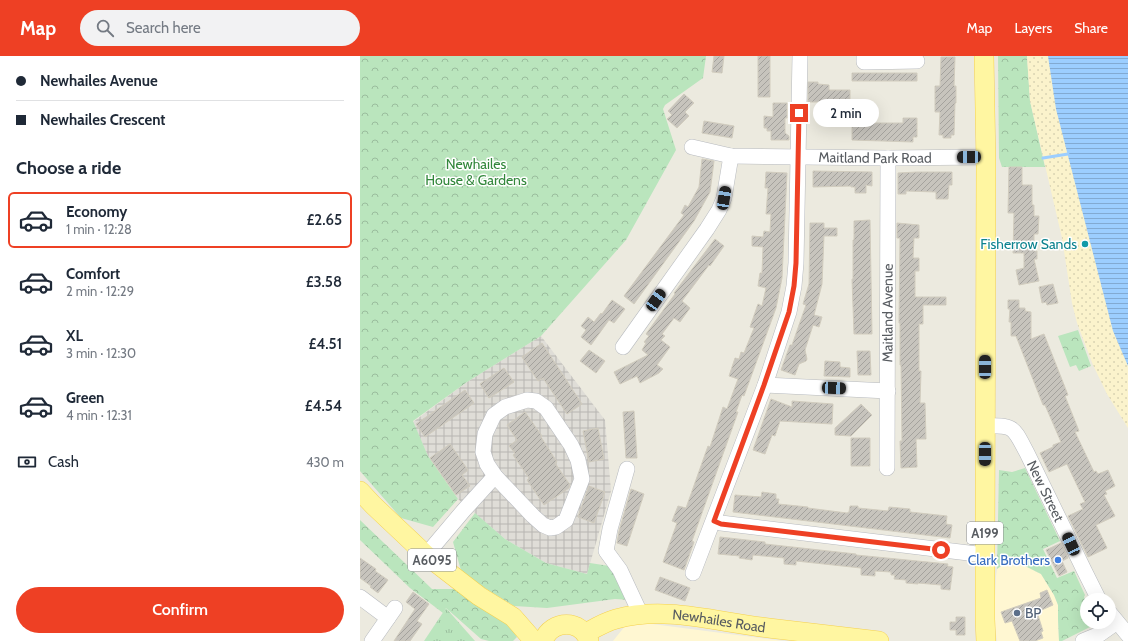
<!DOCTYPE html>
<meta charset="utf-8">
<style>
:root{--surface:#fff;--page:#f2f2f3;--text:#1f2937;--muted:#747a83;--line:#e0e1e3;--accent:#ee4024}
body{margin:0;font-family:Cabin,sans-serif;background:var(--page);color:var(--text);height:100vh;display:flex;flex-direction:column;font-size:15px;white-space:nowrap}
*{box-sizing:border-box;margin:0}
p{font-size:13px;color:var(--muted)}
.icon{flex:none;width:22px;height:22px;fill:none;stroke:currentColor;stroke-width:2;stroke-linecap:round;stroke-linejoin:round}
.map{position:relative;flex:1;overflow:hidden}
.panel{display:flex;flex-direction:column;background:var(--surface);width:360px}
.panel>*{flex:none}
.banner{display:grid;align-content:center;height:88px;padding:0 16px;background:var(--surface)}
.controls{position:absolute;left:720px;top:537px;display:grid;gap:8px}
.controls a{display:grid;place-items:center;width:36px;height:36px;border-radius:50%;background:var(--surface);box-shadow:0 4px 16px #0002;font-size:20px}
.end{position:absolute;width:18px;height:18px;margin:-9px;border:5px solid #ee4024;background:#fff;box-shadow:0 0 0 2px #fff}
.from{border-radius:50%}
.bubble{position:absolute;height:28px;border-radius:14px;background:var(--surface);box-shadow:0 4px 16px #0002;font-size:13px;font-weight:600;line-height:28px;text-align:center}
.car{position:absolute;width:12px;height:24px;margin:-12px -6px;border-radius:5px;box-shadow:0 0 3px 1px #0007;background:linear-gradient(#222 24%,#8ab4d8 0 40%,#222 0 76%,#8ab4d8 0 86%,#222 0)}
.banner b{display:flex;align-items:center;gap:14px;height:38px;font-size:15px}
.banner b+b{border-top:1px solid var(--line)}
.banner i{width:10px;height:10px;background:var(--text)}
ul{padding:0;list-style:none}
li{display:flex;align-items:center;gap:12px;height:56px;margin:0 8px 6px;padding:0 8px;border:2px solid transparent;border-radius:6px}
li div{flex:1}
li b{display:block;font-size:15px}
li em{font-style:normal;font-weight:600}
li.current{border-color:var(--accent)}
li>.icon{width:36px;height:36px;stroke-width:1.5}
h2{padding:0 16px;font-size:18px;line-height:48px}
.pay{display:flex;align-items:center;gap:10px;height:44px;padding:0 16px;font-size:15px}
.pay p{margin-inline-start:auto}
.cta{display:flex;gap:8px;margin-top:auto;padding:8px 16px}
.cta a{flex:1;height:46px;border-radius:24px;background:var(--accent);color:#fff;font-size:16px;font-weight:600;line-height:46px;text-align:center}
header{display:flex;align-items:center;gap:24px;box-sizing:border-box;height:56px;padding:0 20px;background:var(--accent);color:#fff}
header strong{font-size:19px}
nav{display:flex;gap:22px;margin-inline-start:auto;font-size:14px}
.search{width:280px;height:36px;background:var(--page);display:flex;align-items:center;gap:10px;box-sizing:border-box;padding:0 14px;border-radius:22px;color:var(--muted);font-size:15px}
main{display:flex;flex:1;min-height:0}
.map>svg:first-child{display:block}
.commercial{fill:#fff7d2}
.industrial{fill:url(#industrial-grid)}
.grass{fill:url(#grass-tufts)}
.forest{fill:url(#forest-crowns)}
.sand{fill:url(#sand-dots)}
.water{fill:url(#water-rules)}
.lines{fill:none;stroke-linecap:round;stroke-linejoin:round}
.stream{stroke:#9cceff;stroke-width:3}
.building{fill:url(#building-hatch);stroke:#d1ccbe}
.minor-casing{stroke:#b7babf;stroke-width:16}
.major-casing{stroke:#f5d14f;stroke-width:20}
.minor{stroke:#fff;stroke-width:15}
.major{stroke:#fff6a1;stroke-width:19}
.route{stroke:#ee4024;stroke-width:5}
.culture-dot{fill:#0f9aa8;stroke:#fff;stroke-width:1.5}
.shop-dot{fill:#3f7fe0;stroke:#fff;stroke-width:1.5}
.service-dot{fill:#5c6f8a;stroke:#fff;stroke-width:1.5}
.labels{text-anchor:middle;stroke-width:3;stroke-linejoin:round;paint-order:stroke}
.shield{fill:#fff;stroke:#8a8d90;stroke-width:1}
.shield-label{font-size:13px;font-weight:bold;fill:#585c61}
.street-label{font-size:14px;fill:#585c61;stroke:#fff}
.park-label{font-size:14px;fill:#32873b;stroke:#fff}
.culture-label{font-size:14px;fill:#0d838f;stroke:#fff;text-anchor:end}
.shop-label{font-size:14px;fill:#366cbe;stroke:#fff;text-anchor:end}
.service-label{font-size:14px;fill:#4e5e75;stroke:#fff;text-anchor:start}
</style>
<header>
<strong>Map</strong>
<div class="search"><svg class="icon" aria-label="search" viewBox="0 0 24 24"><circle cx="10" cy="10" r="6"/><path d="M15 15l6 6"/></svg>Search here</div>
<nav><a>Map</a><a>Layers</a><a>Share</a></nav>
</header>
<main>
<section class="panel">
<div class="banner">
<b><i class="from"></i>Newhailes Avenue</b>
<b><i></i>Newhailes Crescent</b>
</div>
<h2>Choose a ride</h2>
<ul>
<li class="current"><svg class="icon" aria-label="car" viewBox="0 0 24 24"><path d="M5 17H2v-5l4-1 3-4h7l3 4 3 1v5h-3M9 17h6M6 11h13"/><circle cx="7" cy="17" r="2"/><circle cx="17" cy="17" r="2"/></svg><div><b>Economy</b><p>1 min · 12:28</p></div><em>£2.65</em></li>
<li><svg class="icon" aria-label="car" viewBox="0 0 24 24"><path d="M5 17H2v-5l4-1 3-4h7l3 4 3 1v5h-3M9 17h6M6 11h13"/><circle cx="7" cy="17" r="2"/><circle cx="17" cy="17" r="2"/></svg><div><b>Comfort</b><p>2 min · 12:29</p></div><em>£3.58</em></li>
<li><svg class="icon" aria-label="car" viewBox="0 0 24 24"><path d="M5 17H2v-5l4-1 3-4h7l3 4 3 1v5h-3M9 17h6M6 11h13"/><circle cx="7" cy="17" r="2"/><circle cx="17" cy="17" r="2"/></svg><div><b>XL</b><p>3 min · 12:30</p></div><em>£4.51</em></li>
<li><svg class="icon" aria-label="car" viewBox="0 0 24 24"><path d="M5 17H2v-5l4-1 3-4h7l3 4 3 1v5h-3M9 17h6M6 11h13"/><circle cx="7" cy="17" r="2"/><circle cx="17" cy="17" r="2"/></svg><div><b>Green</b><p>4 min · 12:31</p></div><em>£4.54</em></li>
</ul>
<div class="pay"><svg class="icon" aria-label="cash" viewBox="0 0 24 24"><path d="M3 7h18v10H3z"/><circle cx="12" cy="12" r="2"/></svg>Cash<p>430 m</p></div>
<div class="cta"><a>Confirm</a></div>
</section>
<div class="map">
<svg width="768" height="585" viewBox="0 0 768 585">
<defs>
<pattern id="industrial-grid" width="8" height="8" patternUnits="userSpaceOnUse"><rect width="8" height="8" fill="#dfddd7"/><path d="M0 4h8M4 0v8" fill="none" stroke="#b8b6b2"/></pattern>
<pattern id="grass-tufts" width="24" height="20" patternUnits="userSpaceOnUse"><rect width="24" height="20" fill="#bae5bd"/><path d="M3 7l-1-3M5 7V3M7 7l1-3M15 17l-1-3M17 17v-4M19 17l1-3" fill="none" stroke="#9abd9d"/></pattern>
<pattern id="forest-crowns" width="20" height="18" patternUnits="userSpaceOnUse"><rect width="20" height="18" fill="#bae5bd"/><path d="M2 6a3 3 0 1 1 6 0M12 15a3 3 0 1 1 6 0" fill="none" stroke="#9abd9d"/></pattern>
<pattern id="sand-dots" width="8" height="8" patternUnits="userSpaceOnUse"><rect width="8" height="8" fill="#fbf3cc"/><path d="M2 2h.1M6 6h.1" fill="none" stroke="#d9d3b2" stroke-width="1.8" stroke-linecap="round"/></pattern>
<pattern id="water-rules" width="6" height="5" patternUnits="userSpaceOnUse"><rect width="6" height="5" fill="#9cceff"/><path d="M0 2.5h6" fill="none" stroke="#82aad2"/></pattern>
<pattern id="building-hatch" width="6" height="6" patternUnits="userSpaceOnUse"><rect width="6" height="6" fill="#c7c4bd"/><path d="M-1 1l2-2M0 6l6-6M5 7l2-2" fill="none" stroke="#a4a29d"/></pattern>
</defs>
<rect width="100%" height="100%" fill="#eceadf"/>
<path class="commercial" d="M650,504h4l27,14 13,21 4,10v14l1,22h-62l-3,-21 2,-44 1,-7z
M269,565l155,20h-171z"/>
<path class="industrial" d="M181,280l64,84 6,71 -24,83 -41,-11 -41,-24 -47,-40 -30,-43 -15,-34 54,-40z"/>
<path class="grass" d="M86,552l29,33h-51z"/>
<path class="forest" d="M0,0h346l-3,22 -38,27 -2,4 13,41 -50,90 -85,96 -74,46 -54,39 15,35 30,43 -25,28 -32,-9 -41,-47z
M638,0h29l3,45 15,66h-43l-3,-9z
M718,274l13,36 -12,5 -3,-6 -6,2 -12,-31z
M665,412l35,73 -17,8 14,29 17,-7 11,24 -1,2 2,4h1v21h7l-2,4 -30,15h-3l-1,-22v-14l-4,-10 -13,-21 -28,-14h-3l-13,9 2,-99 13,2z
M115,457l30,26 41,24 41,11 3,-11 26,4 15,33 -16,-1 -68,9 -33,-2 -52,-32 -9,-32z
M0,464l72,69h30l44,32 11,16 -4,4h-24l-8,-2 -35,-31 -3,5 -33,-25 -50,-48z"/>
<path class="sand" d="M667,0h101v372l-21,-34 -14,-29 -16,-42 -5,-20 -10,-65 -32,-137z"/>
<path class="water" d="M688,0h80v310l-15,-35 -57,-222z"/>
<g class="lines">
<path class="stream" d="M683,102l25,-4"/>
</g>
<path class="building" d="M354,0h10l-2,17 -10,-1z
M398,0h12v41h-12z
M581,1h14l-1,29h2v17h-1l-1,32h-3v3h-8v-3h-4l1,-23h-5v-26h5z
M492,17h65v8h-65z
M448,26h10v2l11,1v5h21v12h-42z
M324,38l10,9 -9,9 4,4 -12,12 -10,-9 5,-4 -4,-4z
M413,47h14v15h-2v15l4,3v4h-18v-9h-4v-3h-3v-12l9,1z
M543,62h14v19h-4v5l-61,-2v-14h6v-3h45z
M344,65l30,5 -2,12 -30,-5z
M342,103l12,2 -4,31 -16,29 -60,83 -10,-8 60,-81 -3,-2 4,-8 3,2 11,-20z
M649,111h13v18h10v20h2v11h5l-1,18h-4v17h3v8h-3l5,22 -20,4 -3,-15 8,-2v-15h-11l1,-40h-6z
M453,115l59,1v14l-6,-1v8h-11v-6h-4v-1l-38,1z
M406,116l21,1 -5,105 -6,30 -32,88 -2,-1 -6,17h2l-46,129 2,1 -10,28 -21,-8 14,-39 -5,-2 6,-15 8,2 22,-62 2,1 1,-3 12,-37 4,2 11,-30 -9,-3 6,-18 4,1 2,-7 3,1 10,-25 -4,-1 8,-23 4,2 4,-18 -8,-2 2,-13h2l1,-26 -11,-1v-10l11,1 1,-6 6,1 1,-18h-5l2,-26h-3z
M557,116h35v13h-3l-1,14h-12v-7l-30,-1v3h-8v-21z
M510,164l2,114h-18l-2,-55h1v-39h1v-19z
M450,167h14v5h13v8h-13l-2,48 -8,31 8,2 -3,10 -6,-2 -8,25 2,9 -1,2 -7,3 -4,11 -14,-5 9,-25h2l14,-40 -3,-1 6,-20z
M537,167l22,2v13h-5l-1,20h6v13h-4v26h31v8h-23v19h-4v47h2l-1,32h5l1,36h-10l1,28 -16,1 -1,-27h2l-1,-76h-1v-42h-1l1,-85h-3z
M355,183l9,7 -14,20 -1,-1 -27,36 8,7 -10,14 -6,-4 -12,16 3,2 -4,4 9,7 -13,18 6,4 -4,4 -19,10 -3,-7 -17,8 -6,-12 34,-17 -6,-5 4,-7 -2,-1 5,-6 -3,-2 29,-40 -1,-1z
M693,228l5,19 -11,2 -1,-3 -4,1 -3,-16z
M252,244l13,9 -11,14 -5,-3 -18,25 -10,-8 5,-7 -5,-4 7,-9 6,5 7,-9 1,1z
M648,244h11v8h6v3l6,1v27l13,-5 24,61 -3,1 14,35 -4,1 19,40 2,-1 2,3 10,-4 7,16 -10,5 2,3 -3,1 11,21 -19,9 11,23 -19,9 -20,-41 15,-7 -3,-5 5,-2 -18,-38 -18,8 -9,-19 13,-6v-2l8,-3 -16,-37h-2l-27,-69h-5v-14h-2l1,-13h-2z
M182,287l40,61 -15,10 -24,-36 -5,3 -16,-24z
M229,294l16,11 -9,12 -16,-12z
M497,295h13l1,24h-13z
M465,305l15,1v5l10,1v9l-26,-1z
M144,312l10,14 -25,16 -9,-14z
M105,334l9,13 -49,34 -9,-13z
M411,343l21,8v-6l41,3 -1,20 -52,-3 -5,15 -3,-1 -7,19 -12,-4z
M501,348l11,11 -21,21 -16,-1v-7z
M274,355l3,47h-11l-3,-46z
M165,356l17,24 -1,1 16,25 -2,1 15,22 -1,3 -25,17 -17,-25 2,-2 -16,-23 2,-2 -6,-7 8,-6 -10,-15z
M238,372l6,31 -15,3 -6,-31z
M491,382h19v28h-19z
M90,388l18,26 -6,5 8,11 -14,9 -26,-37z
M229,430l16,6 -11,31 -16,-6z
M271,433l13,5 -17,52 -10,-3 2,-12z
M402,436l14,2v5h3l-1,5 30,3v1l39,5 2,-1 1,-6h8v2l30,3 1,-4 21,2v3l37,4 -1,8 6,1 -2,13 -217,-26 2,-17 26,2z
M360,481l45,5v2l91,10v1l92,9 -1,2 6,1 -3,23 -9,-1v-4l-23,-2v1l-12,-1v-3l-12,-1 1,-4h-4v-3l-16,-1v5l-14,-1v-7l-65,-7v4l-12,-1v-6l-10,-1 -21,-2 -1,5 -13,-2 1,-2 -22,-2z
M701,487l7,15 -6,3 5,11 -8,4 -13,-26z
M0,502l16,11 -1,2 13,9 -10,13 -8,-6 1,-1 -11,-8z
M300,521l30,11 -5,13 -30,-11z
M687,534l6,15 -16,7 6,19 -2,1 2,6 -8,3h-15l-8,-20 -7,2 -4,-11 40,-14 -1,-5z
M53,536l16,12 -12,17 5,3 -12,17h-16l21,-32 -9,-7z
M596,561h9v18h-9v-5h-6v-8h6z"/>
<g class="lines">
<g class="minor-casing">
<g id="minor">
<path d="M504,0v6l53,-1"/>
<path id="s1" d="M332,91l39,9 157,2 98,-1"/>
<path d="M263,291l84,-118 12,-19 5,-12 7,-42"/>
<path d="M405,329l123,6"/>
<path d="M167,344l9,1 10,7 25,37 7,15 4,19 -16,41 -10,7 -6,1 -7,-3 -10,-9 -38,-40 -8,-12 -4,-12 2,-18 9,-19 11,-8z"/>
<path id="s2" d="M625,370c30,-1 28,1 42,27l57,117 15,30"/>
<path id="s3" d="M527,412l1,-310"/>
<path d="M267,413l-17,60 -4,22 14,19 21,45"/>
<path d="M354,465l7,2 264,32"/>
<path d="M66,499l38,-45 31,-34"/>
<path d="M333,517l72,-188 24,-73 5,-26 2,-23 4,-207"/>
<path d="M0,541l28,21"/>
<path d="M749,556l19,23"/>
<path d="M12,585l23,-33"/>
<path d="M723,585l17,-7 17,-12"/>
</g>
</g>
<g class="major-casing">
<g id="major">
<path d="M624,0l2,107 -1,392v64l1,22"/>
<path d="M0,435l13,14 53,50 53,41 34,21 21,24"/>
<path id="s4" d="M226,577c9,-5 19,-11 30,-14 48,-13 97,2 145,8 39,5 78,9 118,14"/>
<path d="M183,585c9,-22 38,-22 46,0"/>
</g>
</g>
<use href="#minor" class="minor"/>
<use href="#major" class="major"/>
</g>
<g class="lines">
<path class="route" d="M439,57l-3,150 -2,23 -5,26 -25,73 -50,136 7,3 220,26"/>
</g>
<circle class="culture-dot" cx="725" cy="188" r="4"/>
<circle class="shop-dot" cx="698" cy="504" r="4"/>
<circle class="service-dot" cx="657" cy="557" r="4"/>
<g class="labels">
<g class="shield">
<rect x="607" y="466" width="36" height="22" rx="3"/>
<rect x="48" y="493" width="48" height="22" rx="3"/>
</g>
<g class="shield-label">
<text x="625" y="482">A199</text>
<text x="72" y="509">A6095</text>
</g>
<g class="street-label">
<text dy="5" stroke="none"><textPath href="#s1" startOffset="184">Maitland Park Road</textPath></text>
<text dy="5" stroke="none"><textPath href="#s3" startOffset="155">Maitland Avenue</textPath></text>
<text dy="5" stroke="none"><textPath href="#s2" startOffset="98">New Street</textPath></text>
<text dy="5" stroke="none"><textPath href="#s4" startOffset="137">Newhailes Road</textPath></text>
</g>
<g class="park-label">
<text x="116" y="113">Newhailes<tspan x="116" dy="16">House &amp; Gardens</tspan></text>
</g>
<g class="culture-label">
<text x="717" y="193">Fisherrow Sands</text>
</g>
<g class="shop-label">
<text x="690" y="509">Clark Brothers</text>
</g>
<g class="service-label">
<text x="665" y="562">BP</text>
</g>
</g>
</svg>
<div class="controls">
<a><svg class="icon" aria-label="locate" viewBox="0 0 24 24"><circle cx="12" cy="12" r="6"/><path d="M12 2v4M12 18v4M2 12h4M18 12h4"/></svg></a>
</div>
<i class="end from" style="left:581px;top:494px"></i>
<i class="end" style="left:439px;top:57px"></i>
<div class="bubble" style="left:453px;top:43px;width:66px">2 min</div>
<i class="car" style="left:609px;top:101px;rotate:269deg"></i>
<i class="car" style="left:364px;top:142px;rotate:9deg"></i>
<i class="car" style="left:296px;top:244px;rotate:35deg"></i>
<i class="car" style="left:625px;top:311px;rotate:0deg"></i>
<i class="car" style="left:474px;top:332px;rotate:92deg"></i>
<i class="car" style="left:625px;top:398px;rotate:180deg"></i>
<i class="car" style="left:711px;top:488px;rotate:335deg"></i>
</div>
</main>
